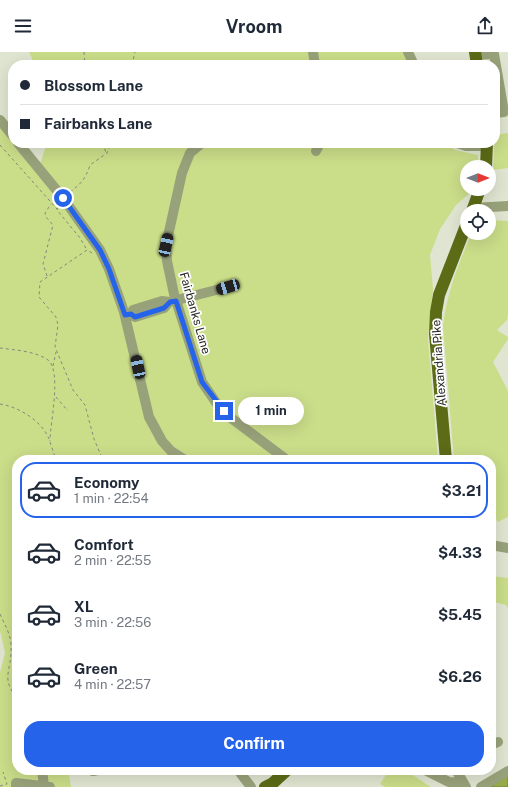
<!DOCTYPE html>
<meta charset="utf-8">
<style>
:root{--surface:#fff;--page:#f6f6f7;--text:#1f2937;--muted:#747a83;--line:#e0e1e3;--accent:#2563eb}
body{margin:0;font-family:"Public Sans",sans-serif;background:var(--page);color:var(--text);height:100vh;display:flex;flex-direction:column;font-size:15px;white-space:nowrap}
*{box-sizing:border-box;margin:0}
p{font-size:13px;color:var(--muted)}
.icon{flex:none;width:22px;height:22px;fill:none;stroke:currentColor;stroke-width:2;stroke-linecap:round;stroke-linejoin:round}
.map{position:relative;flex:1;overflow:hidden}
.drawer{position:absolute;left:12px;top:403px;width:484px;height:320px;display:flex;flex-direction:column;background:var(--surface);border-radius:16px;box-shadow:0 4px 16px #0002}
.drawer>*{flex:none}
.hud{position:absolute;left:8px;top:8px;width:492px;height:88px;border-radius:16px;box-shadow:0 4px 16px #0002;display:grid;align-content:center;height:88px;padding:0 12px;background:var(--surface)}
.needle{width:26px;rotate:90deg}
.fabs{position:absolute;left:460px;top:108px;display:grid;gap:8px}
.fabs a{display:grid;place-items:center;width:36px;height:36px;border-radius:50%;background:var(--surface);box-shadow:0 4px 16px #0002;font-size:20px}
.end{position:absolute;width:18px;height:18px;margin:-9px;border:5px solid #2563eb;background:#fff;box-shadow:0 0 0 2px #fff}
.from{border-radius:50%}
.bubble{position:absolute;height:28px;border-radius:14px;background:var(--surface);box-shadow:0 4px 16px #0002;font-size:13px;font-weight:700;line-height:28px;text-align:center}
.car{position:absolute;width:12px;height:24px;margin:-12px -6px;border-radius:5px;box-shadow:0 0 3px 1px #0007;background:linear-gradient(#222 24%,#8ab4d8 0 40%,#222 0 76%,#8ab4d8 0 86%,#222 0)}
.hud b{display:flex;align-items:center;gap:14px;height:38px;font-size:15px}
.hud b+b{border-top:1px solid var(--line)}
.hud i{width:10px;height:10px;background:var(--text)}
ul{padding:7px 0 0;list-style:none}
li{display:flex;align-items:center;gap:12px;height:56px;margin:0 8px 6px;padding:0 4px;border:2px solid transparent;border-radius:16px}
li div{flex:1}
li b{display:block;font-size:15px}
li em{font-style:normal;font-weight:700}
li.current{border-color:var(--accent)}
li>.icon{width:36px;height:36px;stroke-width:1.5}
.action{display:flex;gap:8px;margin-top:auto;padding:8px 12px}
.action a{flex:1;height:46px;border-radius:16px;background:var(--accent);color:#fff;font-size:16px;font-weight:700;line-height:46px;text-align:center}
header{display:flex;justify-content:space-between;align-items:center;height:52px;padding:0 12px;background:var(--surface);font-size:18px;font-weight:700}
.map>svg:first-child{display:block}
.green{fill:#cadd89}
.water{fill:#96aa48;stroke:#75833c}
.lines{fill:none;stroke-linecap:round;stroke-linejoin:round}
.path{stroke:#86897b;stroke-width:1;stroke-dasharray:3 3;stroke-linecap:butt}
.minor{stroke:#98a27a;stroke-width:10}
.major{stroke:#5c6b16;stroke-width:12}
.route{stroke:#2563eb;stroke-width:5}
.labels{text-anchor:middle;stroke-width:3.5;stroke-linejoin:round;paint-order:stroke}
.street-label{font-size:12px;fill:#272821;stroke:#fff}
</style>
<header><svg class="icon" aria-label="menu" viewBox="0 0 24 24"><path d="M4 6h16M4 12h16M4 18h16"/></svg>Vroom<svg class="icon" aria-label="share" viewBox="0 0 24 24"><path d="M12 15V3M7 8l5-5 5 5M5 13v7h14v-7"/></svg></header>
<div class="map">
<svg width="508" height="735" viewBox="0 0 508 735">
<rect width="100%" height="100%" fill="#e0e5d1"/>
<path class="green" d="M29,0h375l6,13h-375z
M0,73l13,18 25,27 9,-27h400l8,7 23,5v12h-11v22h5l-1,3 -15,13 -16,24 -10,26 3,34 -5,50 10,121h-247l-23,-18 -28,-43c8,30 12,42 39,61h-162v310h51l3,17h-71v-115l5,-19 -5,-22z
M508,81v35l-15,2 2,-35z
M489,168l19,1v94l-1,5 -10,10 11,7v2l-15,23 15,29v126l-10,5 -7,-9v-53h-37l-11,-134c4,-33 15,-62 29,-93h17z
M491,524l17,2v30l-2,-3 -15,-4z
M389,718h16l26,17h-46l-5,-3z"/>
<path class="water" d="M508,722v13h-17z"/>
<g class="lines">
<path class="path" d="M84,0l1,13
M132,13l3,-13
M103,91l3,10
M0,93l57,64
M70,140c11,-8 16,-14 20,-27l17,-12 4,-10
M58,155l-1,3 23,28 7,12
M92,201l-5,-3 -47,32 -1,15 17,20 2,8 -3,22 18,43 12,15 9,34 9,21
M47,224l-4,-12 10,-39 -7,-8 -1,-4 6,-9
M0,296c15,2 35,3 48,12 14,11 2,64 2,81
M53,314l3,-14
M56,345l12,14
M0,352c19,3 42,17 49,35
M50,390l6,18
M0,562c5,11 11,21 11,32 1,26 -11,31 6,52
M491,679l2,3
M0,734l7,-2 -4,-12"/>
<path class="minor" d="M313,0l2,13
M408,0l6,13
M475,3l19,-1 10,58 -9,1
M0,68l13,16
M18,91l45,55 37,52 9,19 15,43 25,105 13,24 9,10 14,9
M202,91l-12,10 -8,20 -16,72 1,16 7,33 28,88 15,22 14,14 56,42
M457,91l9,3h21
M316,99l4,-8
M473,156l35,-2
M131,262l2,-4 29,-9 7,1 59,-15
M126,263l5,-1 4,3 29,-9 5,-6
M491,493l17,3
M491,693l7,-3
M42,718l2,16
M238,718l13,17
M425,718l24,12 14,1
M456,718l10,17
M93,719l5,-1
M16,735v-4l34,4
M481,735l27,-16"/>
<path class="major" d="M475,0l2,13
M486,115l1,-24
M472,159l8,-22
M446,408l-11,-126 1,-22 3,-17 28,-72
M265,735l8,-4 14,-13"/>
</g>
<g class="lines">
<path class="route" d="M63,146l37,52 9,19 16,46 6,-1 4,3 29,-9 6,-6 6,-1 26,81 22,29"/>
</g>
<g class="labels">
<g class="street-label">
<text transform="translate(195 261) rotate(74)" y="4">Fairbanks Lane</text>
<text transform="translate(439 311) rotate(-94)" y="4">Alexandria Pike</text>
</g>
</g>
</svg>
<div class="fabs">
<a><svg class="needle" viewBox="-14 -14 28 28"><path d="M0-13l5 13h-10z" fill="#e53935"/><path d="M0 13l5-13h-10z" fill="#747a83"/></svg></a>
<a><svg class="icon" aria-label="locate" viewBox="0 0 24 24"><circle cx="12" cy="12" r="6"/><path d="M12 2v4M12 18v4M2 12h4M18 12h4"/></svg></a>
</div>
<i class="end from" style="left:63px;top:146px"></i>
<i class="end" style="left:224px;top:359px"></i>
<div class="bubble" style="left:238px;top:345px;width:66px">1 min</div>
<i class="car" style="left:166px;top:193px;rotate:12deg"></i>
<i class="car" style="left:228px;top:235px;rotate:254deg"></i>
<i class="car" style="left:138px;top:315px;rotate:348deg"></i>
<div class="hud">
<b><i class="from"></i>Blossom Lane</b>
<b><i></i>Fairbanks Lane</b>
</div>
<section class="drawer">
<ul>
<li class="current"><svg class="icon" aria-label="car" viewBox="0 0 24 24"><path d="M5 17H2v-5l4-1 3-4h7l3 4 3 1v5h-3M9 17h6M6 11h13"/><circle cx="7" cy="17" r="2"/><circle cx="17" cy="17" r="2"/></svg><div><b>Economy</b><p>1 min · 22:54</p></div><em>$3.21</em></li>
<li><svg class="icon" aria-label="car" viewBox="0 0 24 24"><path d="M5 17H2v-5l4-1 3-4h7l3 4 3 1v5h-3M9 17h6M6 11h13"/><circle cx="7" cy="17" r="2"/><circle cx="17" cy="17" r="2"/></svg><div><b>Comfort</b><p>2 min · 22:55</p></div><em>$4.33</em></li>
<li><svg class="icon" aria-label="car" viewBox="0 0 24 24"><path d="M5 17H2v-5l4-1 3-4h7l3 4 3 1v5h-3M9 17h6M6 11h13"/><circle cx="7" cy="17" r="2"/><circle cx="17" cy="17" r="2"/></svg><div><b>XL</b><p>3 min · 22:56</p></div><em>$5.45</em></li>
<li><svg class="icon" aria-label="car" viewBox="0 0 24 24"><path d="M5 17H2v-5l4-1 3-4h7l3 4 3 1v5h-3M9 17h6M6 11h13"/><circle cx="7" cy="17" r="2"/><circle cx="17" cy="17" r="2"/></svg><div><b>Green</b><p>4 min · 22:57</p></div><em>$6.26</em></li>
</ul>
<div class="action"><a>Confirm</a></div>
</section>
</div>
